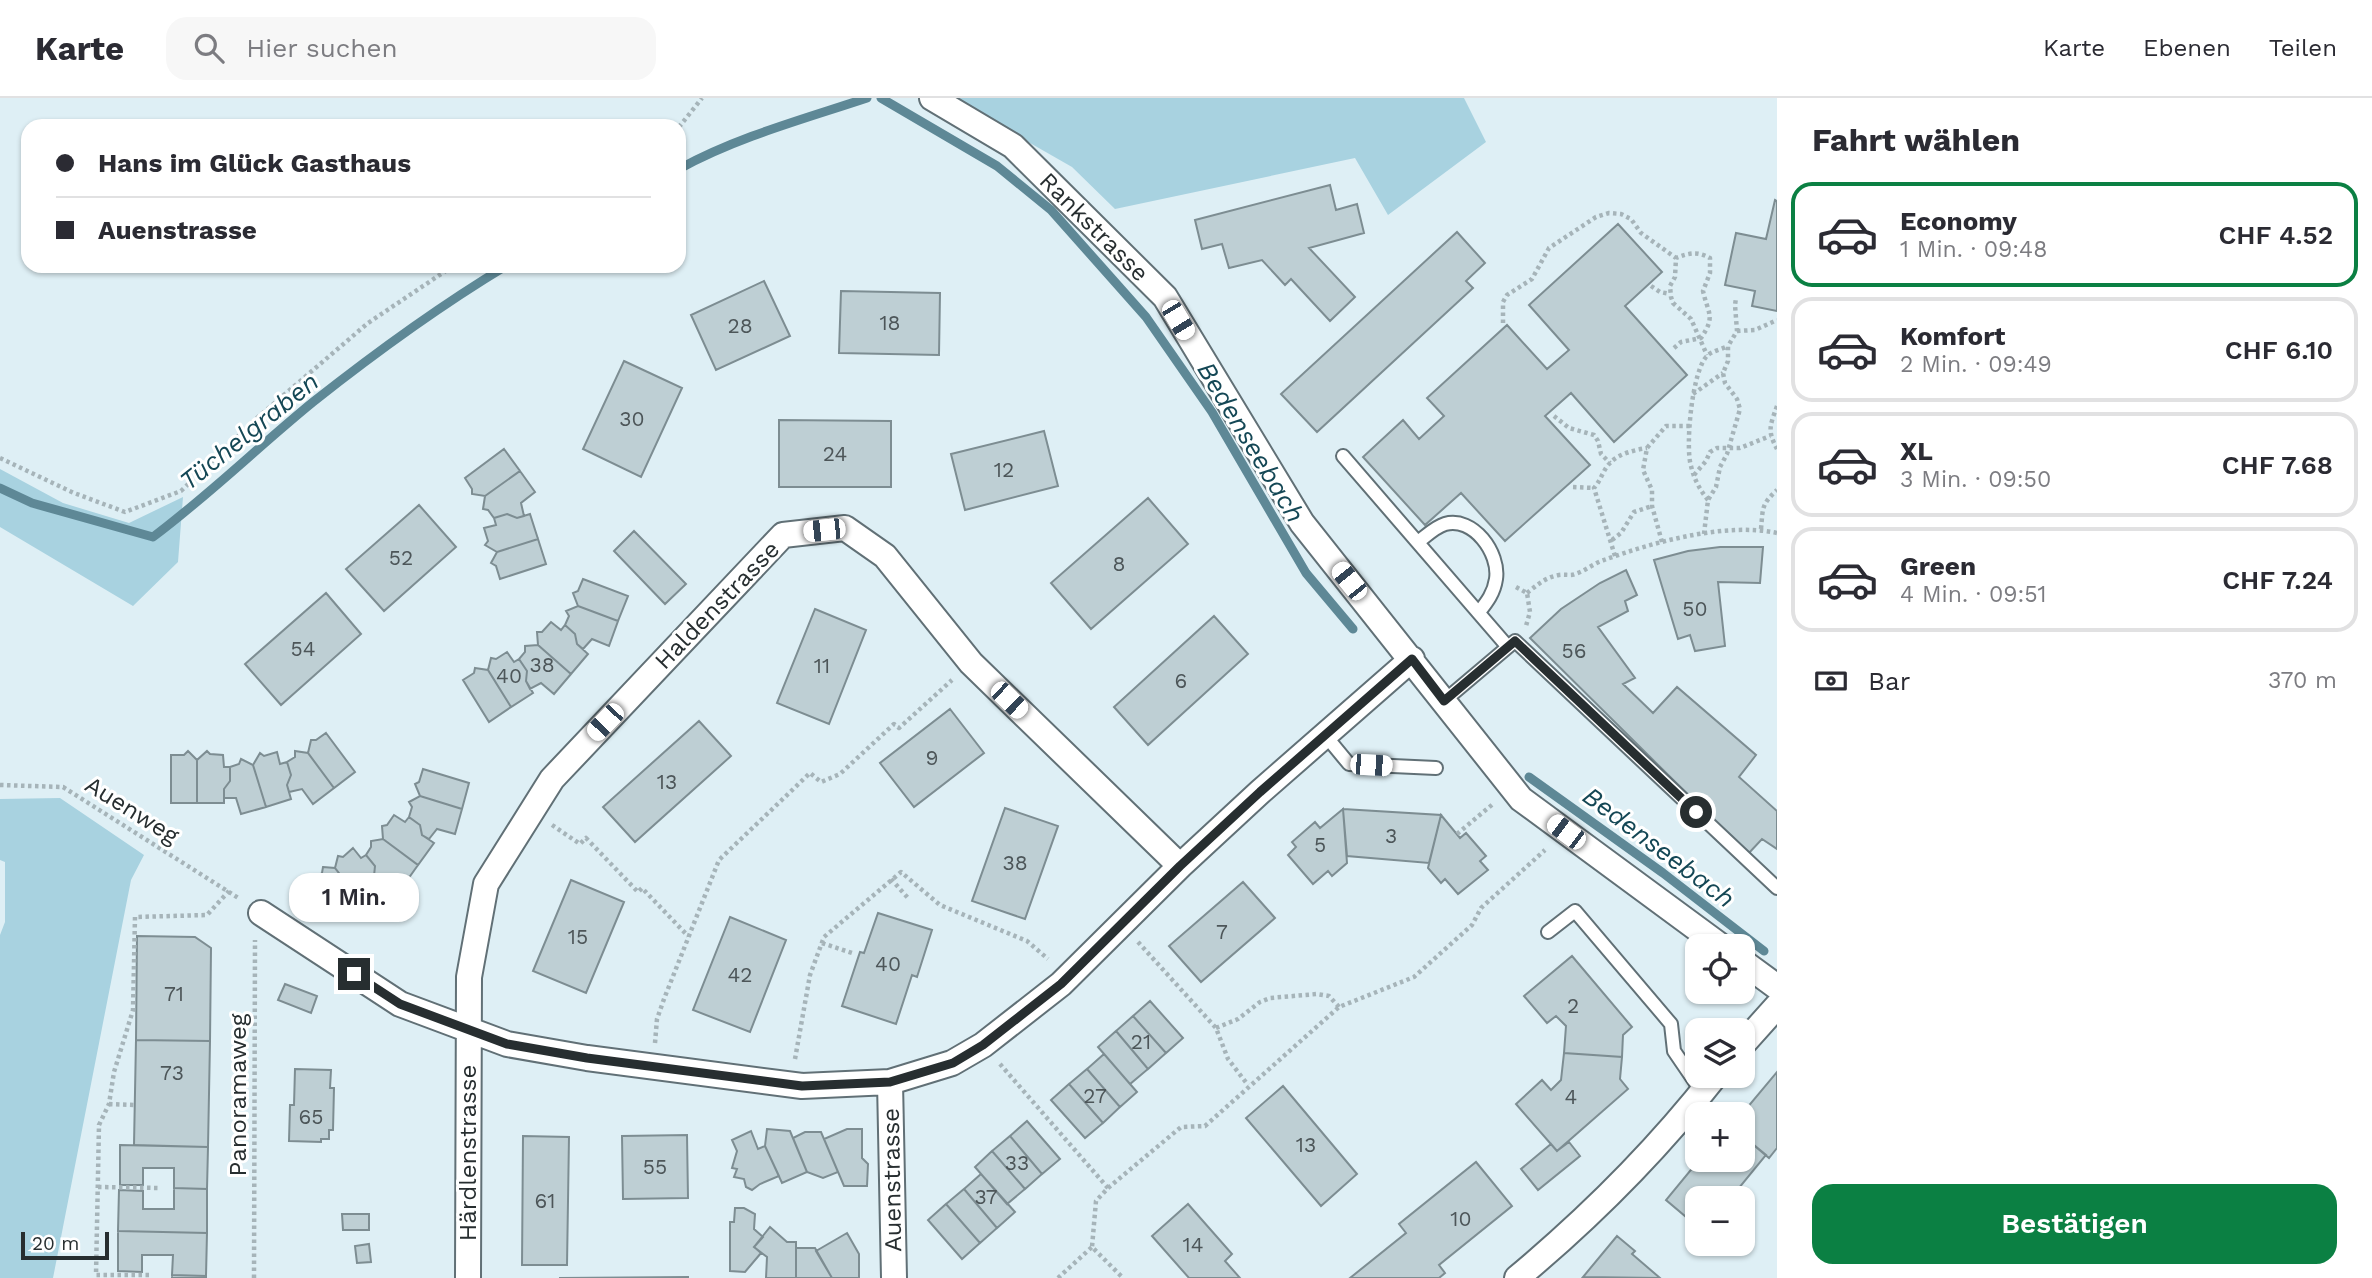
<!DOCTYPE html>
<html lang="de">
<meta charset="utf-8">
<style>
:root{--surface:#fff;--page:#f7f7f7;--text:#2b2b33;--muted:#7c7c81;--line:#e1e1e2;--accent:#0b8043}
body{margin:0;font-family:"Work Sans",sans-serif;background:var(--page);color:var(--text);height:100vh;display:flex;flex-direction:column;font-size:26px;white-space:nowrap}
*{box-sizing:border-box;margin:0}
p{font-size:23px;color:var(--muted)}
.icon{flex:none;width:38px;height:38px;fill:none;stroke:currentColor;stroke-width:2;stroke-linecap:round;stroke-linejoin:round}
.map{position:relative;flex:1;overflow:hidden}
.panel{display:flex;flex-direction:column;background:var(--surface);width:595px}
.panel>*{flex:none}
.guide{position:absolute;left:21px;top:21px;width:665px;height:154px;border-radius:21px;box-shadow:0 2px 5px #0004;display:grid;align-content:center;height:154px;padding:0 35px;background:var(--surface)}
.tools{position:absolute;left:1685px;top:836px;display:grid;gap:14px}
.tools a{display:grid;place-items:center;width:70px;height:70px;border-radius:14px;background:var(--surface);box-shadow:0 2px 5px #0004;font-size:35px}
.scale{position:absolute;left:21px;bottom:18px;width:88px;box-sizing:border-box;padding-left:7px;border:4px solid #272e30;border-top:0;font-size:19px;line-height:24px;white-space:nowrap;color:#272e30;-webkit-text-stroke:5px #fff;paint-order:stroke}
.end{position:absolute;width:32px;height:32px;margin:-16px;border:9px solid #272e30;background:#fff;box-shadow:0 0 0 4px #fff}
.from{border-radius:50%}
.bubble{position:absolute;height:49px;border-radius:21px;background:var(--surface);box-shadow:0 2px 5px #0004;font-size:23px;font-weight:600;line-height:49px;text-align:center}
.car{position:absolute;width:21px;height:42px;margin:-21px -10px;border-radius:9px;box-shadow:0 0 5px 2px #0007;background:linear-gradient(#fff 24%,#345 0 40%,#fff 0 76%,#345 0 86%,#fff 0)}
.guide b{display:flex;align-items:center;gap:24px;height:66px;font-size:26px}
.guide b+b{border-top:2px solid var(--line)}
.guide i{width:18px;height:18px;background:var(--text)}
ul{padding:0;list-style:none}
li{display:flex;align-items:center;gap:21px;height:105px;margin:0 14px 10px;padding:0 21px;border:4px solid var(--line);border-radius:21px}
li div{flex:1}
li b{display:block;font-size:26px}
li em{font-style:normal;font-weight:600}
li.on{border-color:var(--accent)}
li>.icon{width:63px;height:63px;stroke-width:1.5}
h2{padding:0 35px;font-size:32px;line-height:84px}
.pay{display:flex;align-items:center;gap:18px;height:77px;padding:0 35px;font-size:26px}
.pay p{margin-inline-start:auto}
.button{display:flex;gap:14px;margin-top:auto;padding:14px 35px}
.button a{flex:1;height:80px;border-radius:21px;background:var(--accent);color:#fff;font-size:28px;font-weight:600;line-height:80px;text-align:center}
header{display:flex;align-items:center;gap:42px;box-sizing:border-box;height:98px;padding:0 35px;background:var(--surface);border-bottom:2px solid var(--line)}
header strong{font-size:33px}
nav{display:flex;gap:38px;margin-inline-start:auto;font-size:24px}
.search{width:490px;height:63px;background:var(--page);display:flex;align-items:center;gap:18px;box-sizing:border-box;padding:0 24px;border-radius:21px;color:var(--muted);font-size:26px}
main{display:flex;flex:1;min-height:0}
.map>svg:first-child{display:block}
.green{fill:#a8d2e0}
.lines{fill:none;stroke-linecap:round;stroke-linejoin:round}
.stream{stroke:#5e8896;stroke-width:9}
.building{fill:#becfd4;stroke:#7d8d92;stroke-width:2}
.service-casing{stroke:#617076;stroke-width:16}
.minor-casing{stroke:#617076;stroke-width:28}
.path{stroke:#a6b4b9;stroke-width:4.5;stroke-dasharray:3.5 3.5;stroke-linecap:butt}
.service{stroke:#fff;stroke-width:12}
.minor{stroke:#fff;stroke-width:24}
.route{stroke:#272e30;stroke-width:9}
.labels{text-anchor:middle;stroke-width:6;stroke-linejoin:round;paint-order:stroke}
.number-label{font-size:21px;fill:#4d5659}
.street-label{font-size:24px;fill:#272e30;stroke:#fff}
.water-label{font-size:26px;font-style:italic;fill:#144755;stroke:#fff}
</style>
<header>
<strong>Karte</strong>
<div class="search"><svg class="icon" aria-label="search" viewBox="0 0 24 24"><circle cx="10" cy="10" r="6"/><path d="M15 15l6 6"/></svg>Hier suchen</div>
<nav><a>Karte</a><a>Ebenen</a><a>Teilen</a></nav>
</header>
<main>
<div class="map">
<svg width="1777" height="1180" viewBox="0 0 1777 1180">
<rect width="100%" height="100%" fill="#deeff5"/>
<path class="green" d="M951,0h513l22,44 -98,73 -33,-57 -240,51 -43,-42z
M0,371l63,34 66,20 54,-26 -5,65 -45,44 -133,-79z
M60,700l84,57 -13,25 -78,398h-53v-343l5,-13v-60l-5,-2v-61z"/>
<g class="lines">
<path class="stream" d="M881,0l116,68 54,44 95,107 66,95 94,161 47,56
M679,71c58,-32 125,-50 188,-71
M0,390l32,15 121,34c56,-42 106,-91 160,-135 62,-49 125,-95 193,-136
M1529,679l134,96 101,78"/>
</g>
<path class="building" d="M1330,87l6,25 21,-6 7,29 -55,15 46,49 -25,24 -39,-42 -6,6 -23,-25 -33,8 -7,-24 -20,5 -7,-29z
M1775,102l2,1v110l-25,-5 3,-15 -30,-6 11,-52 30,6z
M1618,126l44,48 -37,34 62,69 -73,67 -43,-49 -26,23 45,49 -85,76 -44,-48 -36,32 -62,-68 40,-37 16,19 25,-23 -17,-18 80,-73 40,44 22,-19 -40,-45z
M1457,134l28,31 -19,18 7,7 -156,144 -36,-38z
M764,183l26,55 -74,34 -25,-55z
M841,193l99,2 -1,62 -100,-2z
M624,263l58,27 -41,89 -58,-28z
M779,322l112,1v66h-112z
M1044,333l14,55 -93,24 -14,-56z
M504,351l16,22 -35,25 -13,-2v-5l-7,-11z
M520,373l15,21 -14,11 3,13 -7,2 -10,-4 -13,4 -6,-8 -5,-1 2,-13z
M1148,400l40,46 -97,85 -40,-46z
M419,407l37,42 -72,64 -38,-42z
M507,416l10,4 13,-4 8,25 -41,13 -12,-7 3,-4 -4,-13 12,-3 -2,-7z
M634,433l52,53 -21,20 -51,-53z
M538,441l8,25 -46,15 -4,-13 -5,-3 6,-11z
M1720,449h43l-3,36 -42,-1 7,64 -30,5 -5,-16 -12,4 -24,-79 34,-9z
M1626,472l11,25 -12,6 3,10 -30,16 37,51 -12,6 30,29 24,-26 79,68 -17,22 38,34v38l-15,-10 -14,15 -218,-216 31,-29 39,-26z
M583,481l45,17 -10,25 -40,-15 -5,-13 5,-2z
M326,495l35,41 -80,71 -36,-41z
M578,508l40,15 -9,25 -17,-7 -9,10 -6,-5 -2,-10 -10,-9 4,-9 -3,-5z
M815,511l51,21 -37,94 -52,-21z
M1214,518l34,38 -100,91 -34,-38z
M551,524l10,8 4,-5 10,9 2,10 11,10 -17,20 -33,-29 -1,-13h5z
M538,547l33,29 -17,20 -13,-11 -11,6 -4,-8 1,-10 -8,-12 6,-7v-6z
M507,554l7,10 5,-3 8,12 -1,10 7,12 -22,14 -23,-37 3,-12 5,1z
M475,570l13,2 23,37 -22,15 -26,-42 11,-7z
M950,611l34,44 -70,54 -34,-44z
M699,623l32,35 -96,86 -32,-35z
M326,635l29,39 -21,16 -26,-35 3,-13h5z
M188,653l9,9v43h-26v-48h13z
M207,653l3,3 13,1 1,12h6v14l-6,8v14h-27v-43z
M295,653l13,2 26,35 -21,16 -11,-15 -13,3 -2,-7 4,-10 -4,-13 8,-5z
M277,654l3,12 7,-2 4,13 -4,10 4,14 -25,8 -13,-42 7,-12 4,3z
M241,661l12,6 13,42 -25,7 -5,-16h-12v-9l6,-8v-14l9,-3z
M423,671l46,14 -7,26 -42,-13 -5,-12 4,-2z
M420,698l42,13 -7,25 -18,-5 -8,10 -7,-4 -2,-10 -11,-8 3,-10 -3,-5z
M1005,710l53,18 -33,93 -53,-18z
M1343,711l4,54 -15,13 -4,-5 -15,13 -25,-29 8,-8 -4,-5 23,-20 5,6z
M1343,711l98,6 -12,48 -82,-7z
M394,717l11,7 4,-5 11,8 2,10 12,8 -16,22 -35,-26 -1,-13 5,-1z
M1441,717l19,23 6,-5 20,23 -6,5 8,9 -30,24 -13,-15 -4,4 -13,-15z
M383,741l35,26 -15,21 -14,-10 -9,7 -6,-7 1,-10 -9,-11 5,-8v-6z
M353,750l8,10 5,-3 9,11 -1,10 9,12 -21,15 -27,-35 3,-12 5,1z
M323,769l12,1 27,35 -21,16 -30,-39 11,-7z
M571,782l53,22 -38,91 -53,-22z
M1243,784l32,36 -74,64 -32,-36z
M878,815l54,17 -15,47 -5,-2 -16,49 -54,-18 18,-54 4,1z
M730,819l56,23 -36,92 -57,-22z
M137,838l58,1 16,11 -1,93 -74,-1z
M1572,858l60,71 -9,8 -1,22 -58,-4 2,-27 -10,-10 -9,7 -23,-27z
M285,886l32,12 -6,17 -33,-13z
M1150,903l33,37 -17,15 -33,-37z
M1133,918l33,37 -18,16 -32,-38z
M1116,933l32,38 -18,15 -32,-37z
M136,942l74,1 -2,106 -74,-2z
M1564,955l58,4 -2,22 8,10 -71,62 -41,-47 26,-24 9,10 10,-10z
M1104,956l33,38 -17,15 -33,-38z
M295,971l36,1 -1,18h4l-1,42h-4v9h-8v3l-32,-1 1,-36h4z
M1087,971l33,38 -17,16 -34,-39z
M1777,974v76l-8,10 -26,-22v-21h-2z
M1069,986l34,39 -18,15 -34,-38z
M1283,988l74,88 -36,32 -75,-88z
M1027,1023l33,38 -18,15 -32,-38z
M767,1031l23,2 17,41 -25,11 -17,-37z
M847,1031h15v29l6,6 -1,22h-23l-20,-47z
M751,1033l7,18 7,-3 14,30 -19,8 -8,6 -6,-3 -2,-8 -10,-2 3,-8 -5,-1 5,-17 -5,-11z
M805,1034h16l17,40 -15,6 -16,-6 -14,-34z
M687,1037l1,63 -65,1 -1,-63z
M523,1038l46,1 -2,128h-45z
M1010,1038l32,38 -17,15 -33,-38z
M1743,1038l23,19 -36,44h-32v28l-32,-27 33,-40h44z
M1569,1044l11,14 -42,34 -17,-21 30,-25 6,7z
M120,1047l88,2 -1,42 -33,-1v-20h-31v17h-23z
M992,1053l33,38 -18,15 -32,-37z
M1476,1064l36,44 -73,59 6,8 -6,5h-89l56,-45 -7,-9z
M981,1076l34,38 -18,16 -33,-39z
M174,1090l33,1v44l-89,-2 1,-41 24,1v18h31z
M964,1091l33,39 -17,15 -34,-39z
M946,1106l34,39 -18,16 -34,-39z
M1188,1106l44,50 -7,7 15,17h-51l-37,-42z
M735,1110h9l11,6 -1,15 9,8 -9,10 7,6 -16,19 -15,-1v-49h4z
M342,1116h27v16h-26z
M770,1129l17,15h9v36h-30l1,-21 -13,-10z
M118,1133l89,2 -1,43 -34,-1 1,-20h-31v17l-24,-1z
M847,1135l12,21v24h-27l-16,-27z
M1617,1138l18,15 -3,3 28,24 -77,-1z
M369,1146l2,18 -14,1 -2,-17z
M796,1150h19l17,30h-36z
M172,1177l34,1v2h-34z
M688,1179v1h-129z"/>
<g class="lines">
<g class="service-casing">
<path id="service" d="M1343,358l165,191
M1418,444c8,-6 17,-15 27,-18 28,-8 55,29 51,55 -2,14 -9,23 -17,33
M1444,603l71,-60 262,247
M1325,637l24,29 87,4
M1548,834l27,-21 96,113 3,27 28,41"/>
</g>
<g class="minor-casing">
<path id="minor" d="M932,0l81,48 152,151 137,226 219,276 201,148
M261,815l139,91 107,40 80,14 215,28 88,-4 62,-19 31,-18 78,-61 119,-118 80,-74 152,-133
M1743,864l34,25
M1743,946l34,-38
M890,984l4,196
M468,1180l1,-301 17,-93 66,-105 231,-244 62,-7 40,28 86,107 209,203
M1517,1180c72,-60 140,-128 198,-202"/>
</g>
<path class="path" d="M679,29l23,-29
M1651,188l9,6 10,2
M1503,225v-21l4,-7 25,-16 17,-31 47,-31 13,-4 12,1 10,5 10,14 35,25 -1,19 -5,9 1,11 2,6 18,16 16,36
M1737,233l18,-1 22,-10
M1674,250l7,-6 20,-4c15,-22 7,-24 2,-47l7,-18v-15c-13,-7 -21,-5 -34,0
M1693,296l30,-21
M1777,308c-7,20 -10,24 0,43
M1554,318l15,12 25,7 4,6 3,13 9,9
M0,360l74,35 51,19 56,-21 76,-73 111,-95 85,-57
M1694,377l12,-14 4,-9 7,-4h23l30,-12
M1573,389l21,1
M1708,402c-8,-10 -14,-21 -17,-34 -6,-19 1,-98 17,-111 5,-4 14,-6 20,-9
M1761,431c2,-21 0,-24 16,-39
M1704,436l4,-34 8,-13 4,-20 7,-13 13,-45 -3,-10 -12,-16 -2,-10 5,-12v-15l9,-15 -2,-26 1,-7
M1612,442l9,-7 13,-21 18,-6
M1662,444l-10,-36v-16l-9,-20 4,-22 19,-22h24
M1615,458l-21,-68c7,-8 9,-18 16,-25 8,-9 24,-13 37,-15
M1516,489l11,6 3,19 -4,14
M1527,495c10,-8 19,-16 32,-18 6,-1 11,1 16,-1 10,-3 19,-11 29,-14 50,-18 121,-38 173,-27
M0,687l63,2 177,112
M552,727l28,19 6,-6 52,54 4,-4 46,48
M1457,736l36,-30
M891,781l17,19
M1138,844l78,86 12,31 20,26
M822,845l30,10
M1216,930l22,-9 22,-17 10,-4 47,-4 12,2 10,11
M655,945l2,-24 7,-20 55,-139 91,-87 11,9 19,-8 54,-50 5,4 53,-48
M795,961l15,-84 14,-38 77,-65 39,33 87,36 21,18
M1000,966l108,124 -12,13 -4,46 31,31
M109,1006l26,1
M98,1089l63,1
M1108,1090l73,-61 24,-1 134,-119 75,-30 58,-52 9,-17 64,-58
M149,1177h-53l3,-150 10,-21 5,-32 19,-62 2,-93 72,-2 22,-24
M254,1180l1,-338
M1058,1180l34,-31"/>
<use href="#service" class="service"/>
<use href="#minor" class="minor"/>
</g>
<g class="lines">
<path class="route" d="M354,876l46,30 107,40 80,14 215,28 88,-4 63,-19 30,-18 78,-61 119,-118 80,-74 152,-133 32,42 71,-60 181,171"/>
</g>
<g class="labels">
<g class="number-label">
<text x="890" y="232">18</text>
<text x="740" y="235">28</text>
<text x="632" y="328">30</text>
<text x="835" y="363">24</text>
<text x="1004" y="379">12</text>
<text x="401" y="467">52</text>
<text x="1119" y="473">8</text>
<text x="1695" y="518">50</text>
<text x="303" y="558">54</text>
<text x="1574" y="560">56</text>
<text x="542" y="574">38</text>
<text x="822" y="575">11</text>
<text x="509" y="585">40</text>
<text x="1181" y="590">6</text>
<text x="932" y="667">9</text>
<text x="667" y="691">13</text>
<text x="1391" y="745">3</text>
<text x="1320" y="754">5</text>
<text x="1015" y="772">38</text>
<text x="1222" y="841">7</text>
<text x="578" y="846">15</text>
<text x="888" y="873">40</text>
<text x="740" y="884">42</text>
<text x="174" y="903">71</text>
<text x="1573" y="915">2</text>
<text x="1141" y="951">21</text>
<text x="172" y="982">73</text>
<text x="1095" y="1005">27</text>
<text x="1571" y="1006">4</text>
<text x="311" y="1026">65</text>
<text x="1306" y="1054">13</text>
<text x="1017" y="1072">33</text>
<text x="655" y="1076">55</text>
<text x="986" y="1106">37</text>
<text x="545" y="1110">61</text>
<text x="1461" y="1128">10</text>
<text x="1193" y="1154">14</text>
</g>
<g class="street-label">
<text transform="translate(1094 129) rotate(45)" y="8">Rankstrasse</text>
<text transform="translate(717 507) rotate(-46)" y="8">Haldenstrasse</text>
<text transform="translate(132 712) rotate(32)" y="8">Auenweg</text>
<text transform="translate(238 997) rotate(-90)" y="8">Panoramaweg</text>
<text transform="translate(468 1055) rotate(-90)" y="8">Härdlenstrasse</text>
<text transform="translate(892 1082) rotate(-91)" y="8">Auenstrasse</text>
</g>
<g class="water-label">
<text transform="translate(249 333) rotate(-39)" y="9">Tüchelgraben</text>
<text transform="translate(1251 344) rotate(59)" y="9">Bedenseebach</text>
<text transform="translate(1659 749) rotate(37)" y="9">Bedenseebach</text>
</g>
</g>
</svg>
<div class="tools">
<a><svg class="icon" aria-label="locate" viewBox="0 0 24 24"><circle cx="12" cy="12" r="6"/><path d="M12 2v4M12 18v4M2 12h4M18 12h4"/></svg></a>
<a><svg class="icon" aria-label="layers" viewBox="0 0 24 24"><path d="M12 4l9 5-9 5-9-5zM3 14l9 5 9-5"/></svg></a>
<a>+</a>
<a>−</a>
</div>
<div class="scale">20 m</div>
<i class="end from" style="left:1696px;top:714px"></i>
<i class="end" style="left:354px;top:876px"></i>
<div class="bubble" style="left:289px;top:775px;width:130px">1 Min.</div>
<i class="car" style="left:1178px;top:222px;rotate:149deg"></i>
<i class="car" style="left:824px;top:432px;rotate:264deg"></i>
<i class="car" style="left:1349px;top:483px;rotate:321deg"></i>
<i class="car" style="left:1009px;top:602px;rotate:134deg"></i>
<i class="car" style="left:605px;top:624px;rotate:224deg"></i>
<i class="car" style="left:1371px;top:667px;rotate:93deg"></i>
<i class="car" style="left:1566px;top:734px;rotate:307deg"></i>
<div class="guide">
<b><i class="from"></i>Hans im Glück Gasthaus</b>
<b><i></i>Auenstrasse</b>
</div>
</div>
<section class="panel">
<h2>Fahrt wählen</h2>
<ul>
<li class="on"><svg class="icon" aria-label="car" viewBox="0 0 24 24"><path d="M5 17H2v-5l4-1 3-4h7l3 4 3 1v5h-3M9 17h6M6 11h13"/><circle cx="7" cy="17" r="2"/><circle cx="17" cy="17" r="2"/></svg><div><b>Economy</b><p>1 Min. · 09:48</p></div><em>CHF 4.52</em></li>
<li><svg class="icon" aria-label="car" viewBox="0 0 24 24"><path d="M5 17H2v-5l4-1 3-4h7l3 4 3 1v5h-3M9 17h6M6 11h13"/><circle cx="7" cy="17" r="2"/><circle cx="17" cy="17" r="2"/></svg><div><b>Komfort</b><p>2 Min. · 09:49</p></div><em>CHF 6.10</em></li>
<li><svg class="icon" aria-label="car" viewBox="0 0 24 24"><path d="M5 17H2v-5l4-1 3-4h7l3 4 3 1v5h-3M9 17h6M6 11h13"/><circle cx="7" cy="17" r="2"/><circle cx="17" cy="17" r="2"/></svg><div><b>XL</b><p>3 Min. · 09:50</p></div><em>CHF 7.68</em></li>
<li><svg class="icon" aria-label="car" viewBox="0 0 24 24"><path d="M5 17H2v-5l4-1 3-4h7l3 4 3 1v5h-3M9 17h6M6 11h13"/><circle cx="7" cy="17" r="2"/><circle cx="17" cy="17" r="2"/></svg><div><b>Green</b><p>4 Min. · 09:51</p></div><em>CHF 7.24</em></li>
</ul>
<div class="pay"><svg class="icon" aria-label="cash" viewBox="0 0 24 24"><path d="M3 7h18v10H3z"/><circle cx="12" cy="12" r="2"/></svg>Bar<p>370 m</p></div>
<div class="button"><a>Bestätigen</a></div>
</section>
</main>
